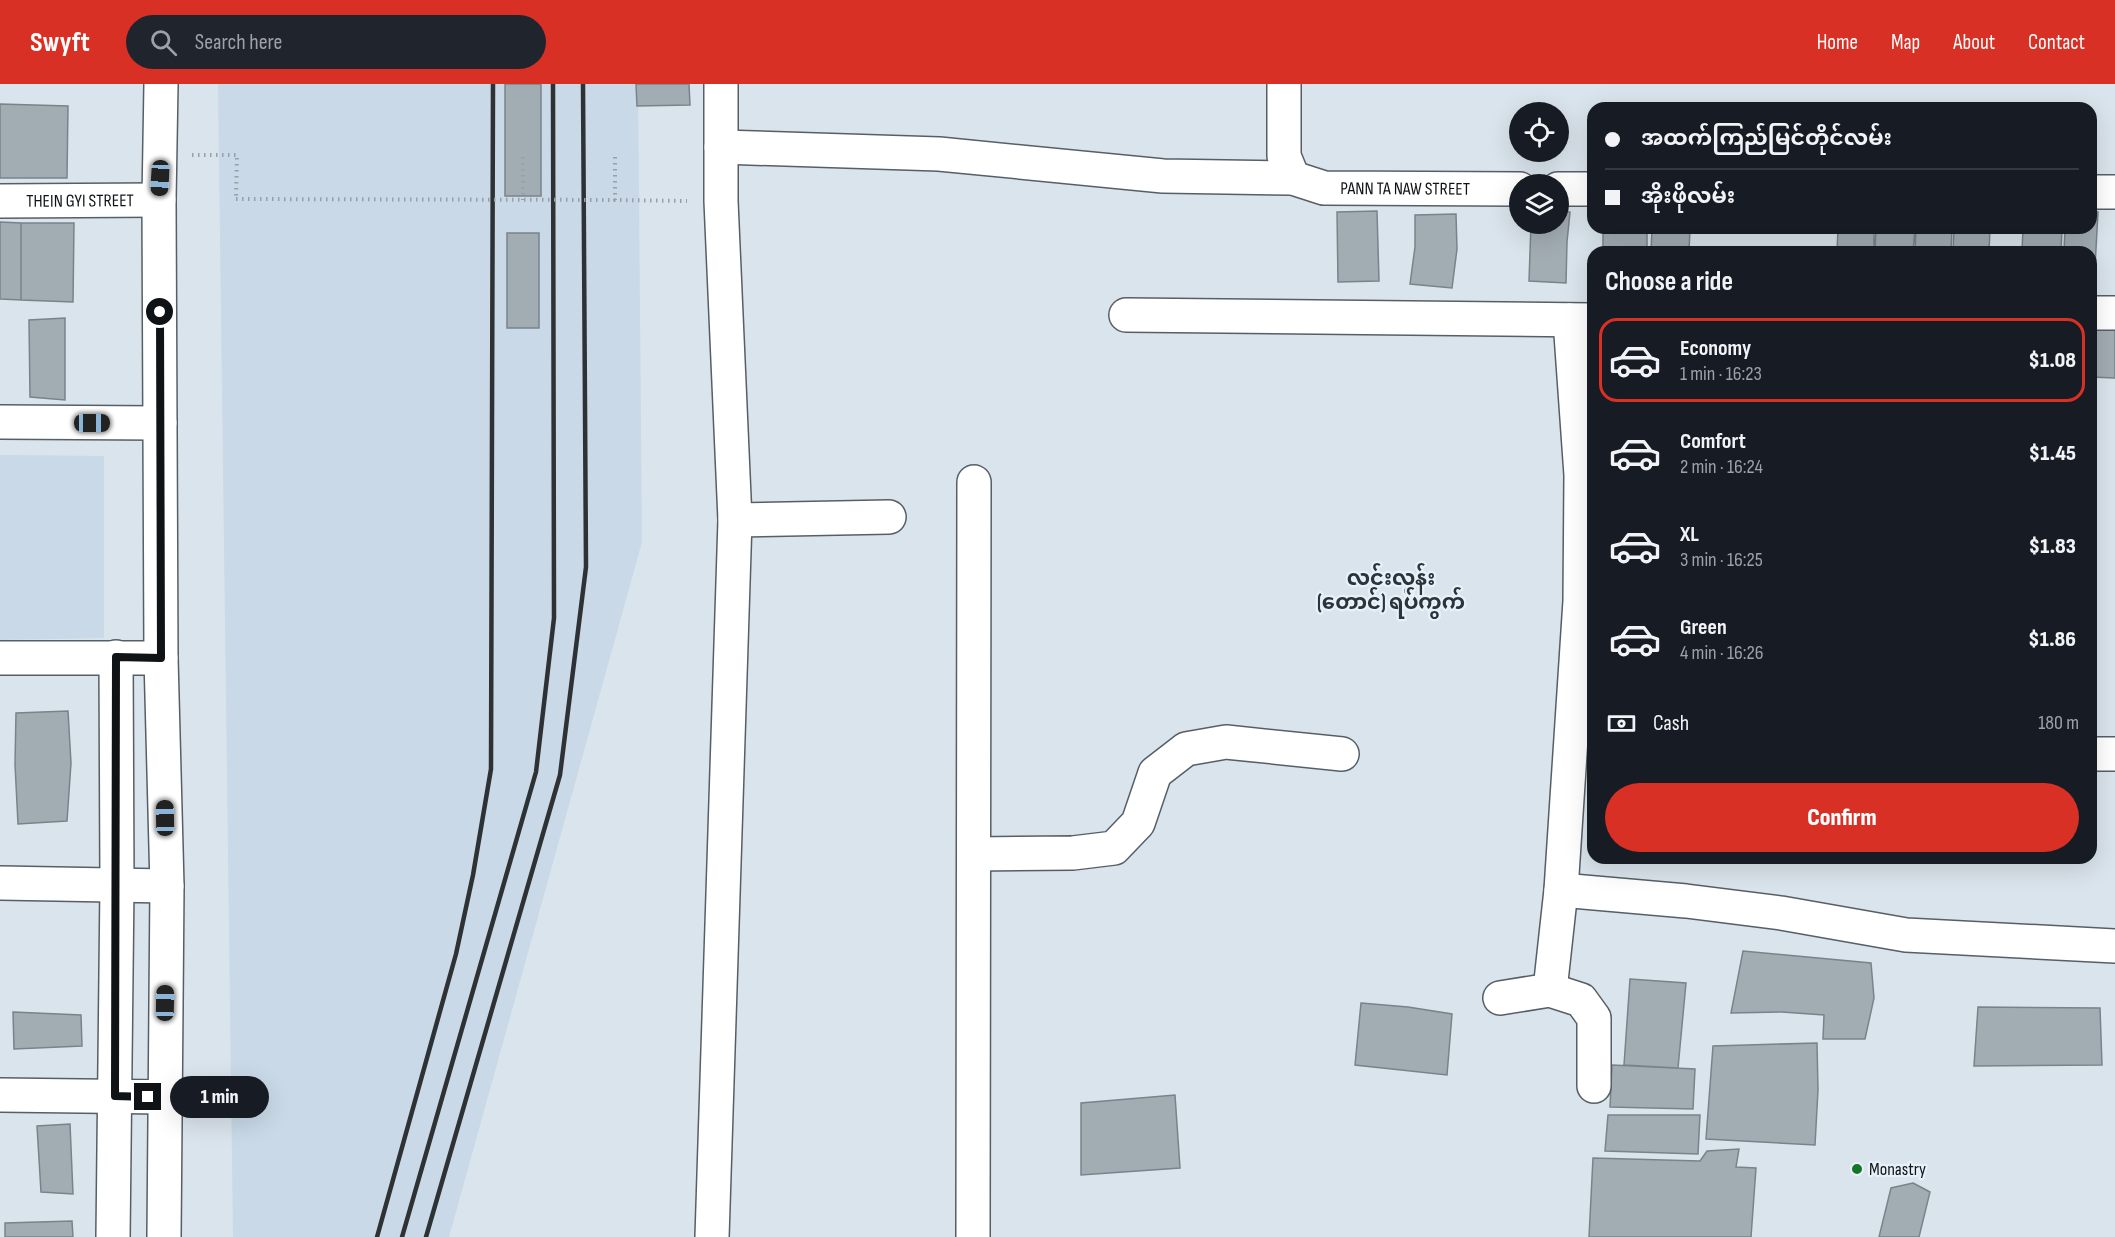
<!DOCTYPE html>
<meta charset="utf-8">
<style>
:root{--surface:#171b24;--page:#20242c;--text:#f1f3f6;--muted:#9ea1a6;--line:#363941;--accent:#d93025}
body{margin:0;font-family:"Sofia Sans Condensed","Noto Sans Myanmar",sans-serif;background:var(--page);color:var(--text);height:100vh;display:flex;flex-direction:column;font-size:22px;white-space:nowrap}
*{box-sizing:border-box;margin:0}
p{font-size:20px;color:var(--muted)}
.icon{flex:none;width:33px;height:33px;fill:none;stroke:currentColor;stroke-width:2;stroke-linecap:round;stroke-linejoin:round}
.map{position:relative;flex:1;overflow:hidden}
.side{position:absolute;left:1587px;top:162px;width:510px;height:618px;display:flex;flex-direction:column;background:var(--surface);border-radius:18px;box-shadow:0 6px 24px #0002}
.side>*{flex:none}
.top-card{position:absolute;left:1587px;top:18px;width:510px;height:132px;border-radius:18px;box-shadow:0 6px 24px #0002;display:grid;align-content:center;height:132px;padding:0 18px;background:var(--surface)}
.buttons{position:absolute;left:1509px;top:18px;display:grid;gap:12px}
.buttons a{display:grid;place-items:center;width:60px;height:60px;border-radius:50%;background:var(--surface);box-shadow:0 6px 24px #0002;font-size:30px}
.end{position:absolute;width:27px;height:27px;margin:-14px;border:8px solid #101316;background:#fff;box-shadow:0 0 0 3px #fff}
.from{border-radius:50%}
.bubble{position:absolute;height:42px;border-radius:21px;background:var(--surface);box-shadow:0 6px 24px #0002;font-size:20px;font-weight:800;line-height:42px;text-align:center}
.car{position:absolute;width:18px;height:36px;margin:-18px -9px;border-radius:8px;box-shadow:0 0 4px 2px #0007;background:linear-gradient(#222 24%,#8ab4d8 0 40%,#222 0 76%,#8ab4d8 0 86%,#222 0)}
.top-card b{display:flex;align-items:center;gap:21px;height:57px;font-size:22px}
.top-card b+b{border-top:2px solid var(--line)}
.top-card i{width:15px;height:15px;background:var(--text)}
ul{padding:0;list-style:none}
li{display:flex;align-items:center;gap:18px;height:84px;margin:0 12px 9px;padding:0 6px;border:3px solid transparent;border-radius:18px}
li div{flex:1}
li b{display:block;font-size:22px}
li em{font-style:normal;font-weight:800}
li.current{border-color:var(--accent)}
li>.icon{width:54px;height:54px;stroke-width:1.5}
h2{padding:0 18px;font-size:27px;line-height:72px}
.pay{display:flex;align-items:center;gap:15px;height:66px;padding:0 18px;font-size:22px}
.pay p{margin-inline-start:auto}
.cta{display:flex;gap:12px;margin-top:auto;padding:12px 18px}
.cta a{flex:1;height:69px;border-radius:36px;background:var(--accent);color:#fff;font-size:24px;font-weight:800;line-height:69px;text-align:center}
header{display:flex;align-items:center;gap:36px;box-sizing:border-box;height:84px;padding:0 30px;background:var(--accent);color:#fff}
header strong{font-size:28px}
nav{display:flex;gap:33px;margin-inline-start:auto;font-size:21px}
.search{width:420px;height:54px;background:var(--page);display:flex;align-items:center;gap:15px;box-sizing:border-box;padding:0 21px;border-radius:33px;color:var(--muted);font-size:22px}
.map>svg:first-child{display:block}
.built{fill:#c9d9e7}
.building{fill:#a2acb3;stroke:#7a838a;stroke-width:1.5}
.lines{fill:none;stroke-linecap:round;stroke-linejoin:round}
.minor-casing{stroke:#565f66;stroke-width:36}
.major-casing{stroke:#565f66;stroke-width:36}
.path{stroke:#98a0a6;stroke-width:4;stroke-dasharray:1.5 4.5;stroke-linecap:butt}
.minor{stroke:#fff;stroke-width:33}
.major{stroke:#fff;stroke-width:33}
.rail{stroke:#2e3235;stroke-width:4.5}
.path-bridge{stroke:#98a0a6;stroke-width:4;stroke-dasharray:1.5 4.5;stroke-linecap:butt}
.route{stroke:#101316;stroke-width:8}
.poi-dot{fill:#147626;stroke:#e7f1f9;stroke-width:2}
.labels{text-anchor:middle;stroke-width:4.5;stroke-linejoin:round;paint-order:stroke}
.street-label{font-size:18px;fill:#101316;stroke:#e7f1f9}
.poi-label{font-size:18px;fill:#101316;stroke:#e7f1f9;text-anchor:start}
.quarter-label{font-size:21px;font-weight:bold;fill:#2c343b;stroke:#e7f1f9}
</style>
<header>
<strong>Swyft</strong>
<div class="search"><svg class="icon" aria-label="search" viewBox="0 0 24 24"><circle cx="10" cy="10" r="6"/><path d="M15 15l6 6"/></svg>Search here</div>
<nav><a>Home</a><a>Map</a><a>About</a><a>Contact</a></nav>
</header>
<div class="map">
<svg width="2115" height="1153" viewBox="0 0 2115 1153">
<rect width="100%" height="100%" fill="#dae4ec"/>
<path class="built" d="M218,0h420l4,458 -193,695h-216z
M0,371l104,1v182l-104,2z"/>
<path class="building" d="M505,0h36v112h-36z
M636,0h53l1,21 -53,1z
M0,20l68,2 -1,72h-67z
M1558,126l12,2 -3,30 -1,41 -37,-2 2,-57h27z
M1377,127l2,70 -41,1 -1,-70z
M2091,128h7l-4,74h-3v-34h-27l1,-24h26z
M1456,130l1,35 -5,39 -42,-4 5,-37v-32z
M0,138l21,1v77l-21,-1z
M21,139h53l-1,79 -52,-2z
M1603,144h44v24h-44z
M1652,144h38l-1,24h-38z
M1838,144h36v24h-37z
M1876,144h39l-2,24h-38z
M1916,144h36l-1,24h-36z
M1954,144h36l-1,24h-36z
M2023,144h39l-1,24h-39z
M507,149h32v95h-32z
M65,234v82l-35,-3 -1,-77z
M2091,246h24v48l-24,-1z
M68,627l3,52 -4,58 -49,3 -3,-60 1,-51z
M1743,867l128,12 3,35 -9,41h-42l1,-24 -42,-3 -51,1z
M1630,895l56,4 -8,85 -54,-3z
M1361,919l47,4 44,7 -5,61 -92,-10z
M1978,923l122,1 2,57 -128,1z
M13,928l68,3 1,31 -68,3z
M1817,959l1,47 -3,55 -109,-6 7,-93z
M1612,981l83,4 -2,40 -83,-2z
M1175,1011l5,73 -99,7v-72z
M1608,1031h92l-2,39 -93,-3z
M70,1040l3,70 -32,-2 -4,-66z
M1739,1065l-3,18 20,1 -5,69h-162l4,-79 107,3 7,-10z
M1913,1099l17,9 -11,45h-40l12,-49z
M72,1137l1,16h-68v-14z"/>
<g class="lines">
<g class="minor-casing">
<g id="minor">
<path d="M1284,0v72l9,22"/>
<path id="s1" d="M721,63l218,7 224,22 130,2 31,10 196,1"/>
<path d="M1558,105h35"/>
<path d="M2091,108h24"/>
<path id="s2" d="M0,117l159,-1"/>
<path d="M2091,229h24"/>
<path d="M1126,231l465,5"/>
<path d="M0,338l160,1"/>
<path d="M735,436l154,-3"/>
<path d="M0,574h161"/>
<path d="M2091,670h24"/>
<path d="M975,770l98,-1 41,-5 24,-25 17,-50 31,-24 40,-7 116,12"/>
<path d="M0,799l167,3"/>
<path d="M1561,806l125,11 95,12 125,22 209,11"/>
<path d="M1550,906l11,-100 19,-289 1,-126 -11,-155"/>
<path d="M1500,914l50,-8 31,10 13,18v68"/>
<path d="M0,1011l164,2"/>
<path d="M113,1153l4,-352 -1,-228"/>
<path d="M712,1153l23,-717 -14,-319v-117"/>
<path d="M973,1153l1,-755"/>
</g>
</g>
<g class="major-casing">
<path id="major" d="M161,0l-2,116 2,458 6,228 -3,351"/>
</g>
<path class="path" d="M192,71h45l-1,44
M523,73v43
M615,73v43l72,1"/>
<use href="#minor" class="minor"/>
<use href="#major" class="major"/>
<path class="rail" d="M377,1153l79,-283 17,-79 18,-106 2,-685
M402,1153l134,-465 18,-154 -1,-534
M426,1153l134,-462 26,-208 -3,-483"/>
<path class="path-bridge" d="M236,115l379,1"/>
</g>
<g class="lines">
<path class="route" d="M148,1013l-33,-1 1,-439 45,1 -1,-346"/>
</g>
<circle class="poi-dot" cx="1857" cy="1085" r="6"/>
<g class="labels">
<g class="street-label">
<text dy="6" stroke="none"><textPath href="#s1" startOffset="687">PANN TA NAW STREET</textPath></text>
<text dy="6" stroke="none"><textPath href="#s2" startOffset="80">THEIN GYI STREET</textPath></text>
</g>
<g class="poi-label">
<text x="1869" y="1091">Monastry</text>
</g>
<g class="quarter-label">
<text x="1391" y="501">လင်းလွန်း<tspan x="1391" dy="24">(တောင်) ရပ်ကွက်</tspan></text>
</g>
</g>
</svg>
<div class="buttons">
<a><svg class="icon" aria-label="locate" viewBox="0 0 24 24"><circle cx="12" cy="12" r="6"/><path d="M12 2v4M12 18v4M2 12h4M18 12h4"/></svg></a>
<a><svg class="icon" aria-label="layers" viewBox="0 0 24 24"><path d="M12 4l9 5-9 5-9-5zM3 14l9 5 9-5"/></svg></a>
</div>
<i class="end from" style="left:160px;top:228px"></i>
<i class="end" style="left:148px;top:1013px"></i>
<div class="bubble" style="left:170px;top:992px;width:99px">1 min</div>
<i class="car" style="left:160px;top:94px;rotate:183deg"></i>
<i class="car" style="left:92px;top:339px;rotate:90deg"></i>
<i class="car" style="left:165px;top:734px;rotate:359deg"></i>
<i class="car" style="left:165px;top:919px;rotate:1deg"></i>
<div class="top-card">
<b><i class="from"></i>အထက်ကြည်မြင်တိုင်လမ်း</b>
<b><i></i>အိုးဖိုလမ်း</b>
</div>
<section class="side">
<h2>Choose a ride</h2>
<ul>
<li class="current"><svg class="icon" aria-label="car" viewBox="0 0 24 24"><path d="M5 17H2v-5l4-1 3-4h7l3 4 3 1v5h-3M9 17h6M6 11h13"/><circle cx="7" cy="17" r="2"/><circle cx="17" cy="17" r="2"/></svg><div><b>Economy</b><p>1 min · 16:23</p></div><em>$1.08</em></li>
<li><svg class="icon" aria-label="car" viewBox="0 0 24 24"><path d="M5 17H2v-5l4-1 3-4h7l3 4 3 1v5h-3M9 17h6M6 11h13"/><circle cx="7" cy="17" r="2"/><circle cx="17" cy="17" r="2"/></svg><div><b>Comfort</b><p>2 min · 16:24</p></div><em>$1.45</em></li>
<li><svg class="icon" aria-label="car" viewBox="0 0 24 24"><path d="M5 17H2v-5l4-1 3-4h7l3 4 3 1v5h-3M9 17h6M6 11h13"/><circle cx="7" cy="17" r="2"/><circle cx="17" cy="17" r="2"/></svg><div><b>XL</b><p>3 min · 16:25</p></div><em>$1.83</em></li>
<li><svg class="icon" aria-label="car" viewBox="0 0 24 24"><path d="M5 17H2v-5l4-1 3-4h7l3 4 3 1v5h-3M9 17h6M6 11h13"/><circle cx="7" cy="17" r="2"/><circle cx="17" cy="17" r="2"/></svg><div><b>Green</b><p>4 min · 16:26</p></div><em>$1.86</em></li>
</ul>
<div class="pay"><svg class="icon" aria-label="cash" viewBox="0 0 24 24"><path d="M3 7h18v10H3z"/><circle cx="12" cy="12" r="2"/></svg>Cash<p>180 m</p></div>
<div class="cta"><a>Confirm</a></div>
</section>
</div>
